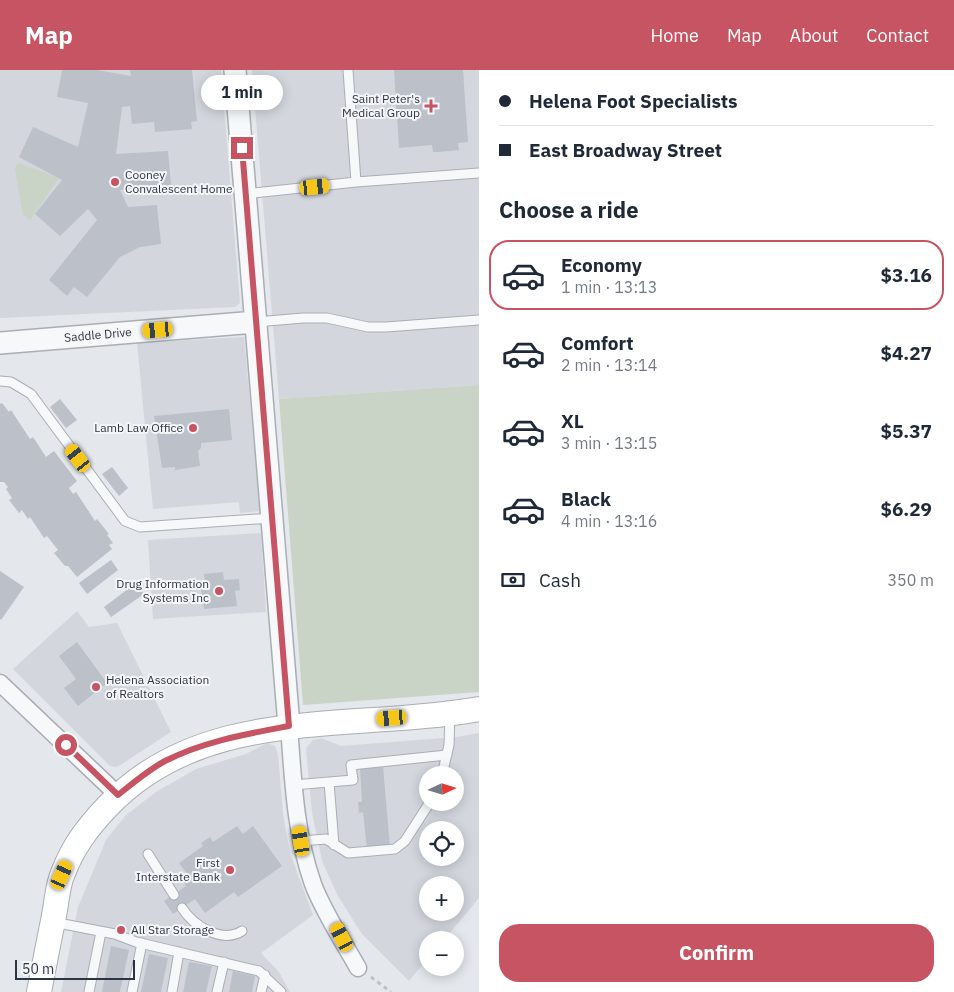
<!DOCTYPE html>
<meta charset="utf-8">
<style>
:root{--surface:#fff;--page:#f2f2f3;--text:#1f2937;--muted:#747a83;--line:#e0e1e3;--accent:#c65462}
body{margin:0;font-family:"IBM Plex Sans",sans-serif;background:var(--page);color:var(--text);height:100vh;display:flex;flex-direction:column;font-size:19px;white-space:nowrap}
*{box-sizing:border-box;margin:0}
p{font-size:16px;color:var(--muted)}
.icon{flex:none;width:28px;height:28px;fill:none;stroke:currentColor;stroke-width:2;stroke-linecap:round;stroke-linejoin:round}
.map{position:relative;flex:1;overflow:hidden}
.drawer{display:flex;flex-direction:column;background:var(--surface);width:475px}
.drawer>*{flex:none}
.top-card{display:grid;align-content:center;height:110px;padding:0 20px;background:var(--surface)}
.needle{width:32px;rotate:86deg}
.buttons{position:absolute;left:419px;top:696px;display:grid;gap:10px}
.buttons a{display:grid;place-items:center;width:45px;height:45px;border-radius:50%;background:var(--surface);box-shadow:0 2px 12px #0003;font-size:25px}
.scale{position:absolute;left:15px;bottom:12px;width:120px;box-sizing:border-box;padding-left:5px;border:2px solid #2d3443;border-top:0;font-size:14px;line-height:18px;white-space:nowrap;color:#2d3443;-webkit-text-stroke:4px #f4f6f8;paint-order:stroke}
.end{position:absolute;width:22px;height:22px;margin:-11px;border:6px solid #c65462;background:#fff;box-shadow:0 0 0 2px #fff}
.from{border-radius:50%}
.bubble{position:absolute;height:35px;border-radius:18px;background:var(--surface);box-shadow:0 2px 12px #0003;font-size:16px;font-weight:700;line-height:35px;text-align:center}
.car{position:absolute;width:15px;height:30px;margin:-15px -8px;border-radius:6px;box-shadow:0 0 4px 1px #0007;background:linear-gradient(#f5c518 24%,#345 0 40%,#f5c518 0 76%,#345 0 86%,#f5c518 0)}
.top-card b{display:flex;align-items:center;gap:18px;height:48px;font-size:19px}
.top-card b+b{border-top:1px solid var(--line)}
.top-card i{width:12px;height:12px;background:var(--text)}
ul{padding:0;list-style:none}
li{display:flex;align-items:center;gap:15px;height:70px;margin:0 10px 8px;padding:0 10px;border:2px solid transparent;border-radius:20px}
li div{flex:1}
li b{display:block;font-size:19px}
li em{font-style:normal;font-weight:700}
li.selected{border-color:var(--accent)}
li>.icon{width:45px;height:45px;stroke-width:1.5}
h2{padding:0 20px;font-size:22px;line-height:60px}
.pay{display:flex;align-items:center;gap:12px;height:55px;padding:0 20px;font-size:19px}
.pay p{margin-inline-start:auto}
.primary-button{display:flex;gap:10px;margin-top:auto;padding:10px 20px}
.primary-button a{flex:1;height:58px;border-radius:20px;background:var(--accent);color:#fff;font-size:20px;font-weight:700;line-height:58px;text-align:center}
header{display:flex;align-items:center;gap:30px;box-sizing:border-box;height:70px;padding:0 25px;background:var(--accent);color:#fff}
header strong{font-size:24px}
nav{display:flex;gap:28px;margin-inline-start:auto;font-size:18px}
main{display:flex;flex:1;min-height:0}
.map>svg:first-child{display:block}
.built{fill:#d3d6dd;fill-rule:evenodd}
.green{fill:#c9d4c6}
.building{fill:#bcc0c8}
.lines{fill:none;stroke-linecap:round;stroke-linejoin:round}
.service-casing{stroke:#a9aeb5;stroke-width:11}
.minor-casing{stroke:#a9aeb5;stroke-width:19}
.tertiary-casing{stroke:#a9aeb5;stroke-width:24}
.secondary-casing{stroke:#a9aeb5;stroke-width:26}
.path{stroke:#bec1c7;stroke-width:3;stroke-dasharray:4 4;stroke-linecap:butt}
.service{stroke:#f7f8fa;stroke-width:9}
.minor{stroke:#f7f8fa;stroke-width:16}
.tertiary{stroke:#f7f8fa;stroke-width:21}
.secondary{stroke:#fff;stroke-width:24}
.route{stroke:#c65462;stroke-width:6}
.poi-dot{fill:#c65462;stroke:#f4f6f8;stroke-width:2}
.labels{text-anchor:middle;stroke-width:4;stroke-linejoin:round;paint-order:stroke}
.poi-label{font-size:12px;fill:#2d3443;stroke:#f4f6f8;text-anchor:end}
.street-label{font-size:12px;fill:#2d3443;stroke:#f4f6f8}
</style>
<header>
<strong>Map</strong>
<nav><a>Home</a><a>Map</a><a>About</a><a>Contact</a></nav>
</header>
<main>
<div class="map">
<svg width="479" height="922" viewBox="0 0 479 922">
<rect width="100%" height="100%" fill="#e4e7eb"/>
<path class="built" d="M0,0h221l19,233 -5,4 -235,11z
M252,0h227v315l-200,14z
M244,267l16,174 -20,2 -1,-11 -86,7 -16,-166z
M261,463l5,79 -113,7 -5,-79z
M77,541l12,16 28,-4 54,109 -54,35 -7,-1 -97,-97z
M479,663v165l-35,42h-16l-1,19 -18,22 -47,-47 -24,-38 -16,-35 -10,-49 -6,-64 7,-8 8,-2 20,8 115,-9zM428,705h27v27h-27zM428,760h27v28h-27zM428,815h27v27h-27z
M267,673l8,3 3,8 5,61 7,38 23,62 -52,38 18,19 11,20h-229l17,-85 28,-67 20,-25 30,-23 40,-23 50,-15z"/>
<path class="green" d="M18,93l41,15 -29,42 -7,-5 -8,-46z
M479,315v307l-176,13 -24,-306z"/>
<path class="building" d="M62,0h35l34,6 -1,-6h62l5,51 -6,1 1,7 -37,3 -1,-10 -22,2 -2,-18 -8,1 -6,47 52,-3 3,34 -51,5 8,17 29,-2 4,39 -21,3 -20,10 -33,40 -13,-10 -7,9 -18,-16 48,-60 -9,-11 -28,27 -25,-22 27,-34 -43,-23 14,-30 45,20 10,-44 -31,-6z
M394,0h69l5,72 -10,1 1,7 -20,2h-6l-1,-7 -33,3z
M60,329l17,21 -11,8 -16,-21z
M2,333l7,9 2,-2 19,29 3,-2 13,20 8,-6 23,30 -8,7 4,6 3,-2 19,29 2,-2 12,15 -2,1 6,8 -4,2 3,4 -35,28 -9,-11h-3l-11,-13 4,-3 -11,-14 -3,2 -14,-21 -2,2 -6,-9 -3,3 -10,-13 3,-2 -6,-9 2,-2 -4,-5h-4v-78z
M229,339l3,31 -31,3v5l-3,3 2,15 -25,4v-3l-13,1 -8,-52z
M112,397l16,21 -9,8 -17,-22z
M111,490l7,10 -31,24 -8,-11z
M0,501l24,16 -23,33 -1,-1z
M223,502l1,8 15,-1 1,11 -5,1 2,15 -33,3 -4,-27h5l-1,-8z
M136,513l8,11 -33,23 -7,-10z
M77,572l30,41 -29,23 -14,-18 12,-9 -17,-23z
M383,697l7,80 -23,2 -4,-37 -4,1 -1,-11h4l-2,-33z
M237,756l6,8 10,-8 29,40 -44,31 -4,-5 -29,21 -10,-14 -22,15 -9,-13 22,-15 -5,-8 6,-4 -8,-11 24,-17 -2,-3 9,-6 3,5z
M111,876l18,4 -9,42h-18z
M149,884l19,4 -7,34h-20z
M189,892l23,4 -6,26h-23z
M233,901l22,5 -3,16h-23z"/>
<g class="lines">
<g class="service-casing">
<path id="service" d="M356,112l123,-9
M245,124l111,-12 -8,-112
M256,252l47,-4h24l41,9h18l93,-7
M0,311l11,1 20,12 94,127 15,6 132,-9
M442,705l7,-30 1,-31
M329,712l5,63
M293,715l60,-5 -2,-15 96,-10
M301,771l25,-2 22,14 47,-4 10,-8 25,-39
M148,784l26,41
M182,838c11,17 39,36 60,23
M53,852l62,12 21,8 123,29 22,21
M89,922l12,-60
M132,922l10,-49
M172,922l7,-40
M217,922l7,-30
M261,922l4,-17"/>
</g>
<g class="minor-casing">
<path id="minor" d="M0,613l118,112
M289,656c4,53 6,107 24,158 11,29 30,57 45,84"/>
</g>
<g class="tertiary-casing">
<path id="tertiary" d="M235,0l54,656
M0,273l256,-21"/>
</g>
<g class="secondary-casing">
<path id="secondary" d="M39,922c5,-27 11,-55 16,-82 2,-12 3,-26 8,-37 10,-26 24,-45 44,-66 97,-103 245,-75 372,-98"/>
</g>
<path class="path" d="M371,907l20,15"/>
<use href="#service" class="service"/>
<use href="#minor" class="minor"/>
<use href="#tertiary" class="tertiary"/>
<use href="#secondary" class="secondary"/>
</g>
<g class="lines">
<path class="route" d="M66,675l52,50c15,-12 30,-25 47,-34 39,-20 82,-27 124,-35l-47,-578"/>
</g>
<g class="poi-dot">
<path d="M428.5 28.5h5v5h5v5h-5v5h-5v-5h-5v-5h5z"/>
<circle cx="115" cy="112" r="5"/>
<circle cx="193" cy="358" r="5"/>
<circle cx="219" cy="521" r="5"/>
<circle cx="96" cy="617" r="5"/>
<circle cx="230" cy="800" r="5"/>
<circle cx="121" cy="860" r="5"/>
</g>
<g class="labels">
<g class="poi-label">
<text x="420" y="33">Saint Peter's<tspan x="420" dy="14">Medical Group</tspan></text>
<text x="125" y="109" text-anchor="start">Cooney<tspan x="125" dy="14">Convalescent Home</tspan></text>
<text x="183" y="362">Lamb Law Office</text>
<text x="209" y="518">Drug Information<tspan x="209" dy="14">Systems Inc</tspan></text>
<text x="106" y="614" text-anchor="start">Helena Association<tspan x="106" dy="14">of Realtors</tspan></text>
<text x="220" y="797">First<tspan x="220" dy="14">Interstate Bank</tspan></text>
<text x="131" y="864" text-anchor="start">All Star Storage</text>
</g>
<g class="street-label">
<text transform="translate(98 265) rotate(-5)" y="4">Saddle Drive</text>
</g>
</g>
</svg>
<div class="buttons">
<a><svg class="needle" viewBox="-14 -14 28 28"><path d="M0-13l5 13h-10z" fill="#e53935"/><path d="M0 13l5-13h-10z" fill="#747a83"/></svg></a>
<a><svg class="icon" aria-label="locate" viewBox="0 0 24 24"><circle cx="12" cy="12" r="6"/><path d="M12 2v4M12 18v4M2 12h4M18 12h4"/></svg></a>
<a>+</a>
<a>−</a>
</div>
<div class="scale">50 m</div>
<i class="end from" style="left:66px;top:675px"></i>
<i class="end" style="left:242px;top:78px"></i>
<div class="bubble" style="left:201px;top:5px;width:82px">1 min</div>
<i class="car" style="left:315px;top:117px;rotate:84deg"></i>
<i class="car" style="left:158px;top:260px;rotate:265deg"></i>
<i class="car" style="left:78px;top:388px;rotate:323deg"></i>
<i class="car" style="left:392px;top:648px;rotate:265deg"></i>
<i class="car" style="left:301px;top:771px;rotate:351deg"></i>
<i class="car" style="left:62px;top:805px;rotate:24deg"></i>
<i class="car" style="left:342px;top:867px;rotate:332deg"></i>
</div>
<section class="drawer">
<div class="top-card">
<b><i class="from"></i>Helena Foot Specialists</b>
<b><i></i>East Broadway Street</b>
</div>
<h2>Choose a ride</h2>
<ul>
<li class="selected"><svg class="icon" aria-label="car" viewBox="0 0 24 24"><path d="M5 17H2v-5l4-1 3-4h7l3 4 3 1v5h-3M9 17h6M6 11h13"/><circle cx="7" cy="17" r="2"/><circle cx="17" cy="17" r="2"/></svg><div><b>Economy</b><p>1 min · 13:13</p></div><em>$3.16</em></li>
<li><svg class="icon" aria-label="car" viewBox="0 0 24 24"><path d="M5 17H2v-5l4-1 3-4h7l3 4 3 1v5h-3M9 17h6M6 11h13"/><circle cx="7" cy="17" r="2"/><circle cx="17" cy="17" r="2"/></svg><div><b>Comfort</b><p>2 min · 13:14</p></div><em>$4.27</em></li>
<li><svg class="icon" aria-label="car" viewBox="0 0 24 24"><path d="M5 17H2v-5l4-1 3-4h7l3 4 3 1v5h-3M9 17h6M6 11h13"/><circle cx="7" cy="17" r="2"/><circle cx="17" cy="17" r="2"/></svg><div><b>XL</b><p>3 min · 13:15</p></div><em>$5.37</em></li>
<li><svg class="icon" aria-label="car" viewBox="0 0 24 24"><path d="M5 17H2v-5l4-1 3-4h7l3 4 3 1v5h-3M9 17h6M6 11h13"/><circle cx="7" cy="17" r="2"/><circle cx="17" cy="17" r="2"/></svg><div><b>Black</b><p>4 min · 13:16</p></div><em>$6.29</em></li>
</ul>
<div class="pay"><svg class="icon" aria-label="cash" viewBox="0 0 24 24"><path d="M3 7h18v10H3z"/><circle cx="12" cy="12" r="2"/></svg>Cash<p>350 m</p></div>
<div class="primary-button"><a>Confirm</a></div>
</section>
</main>
